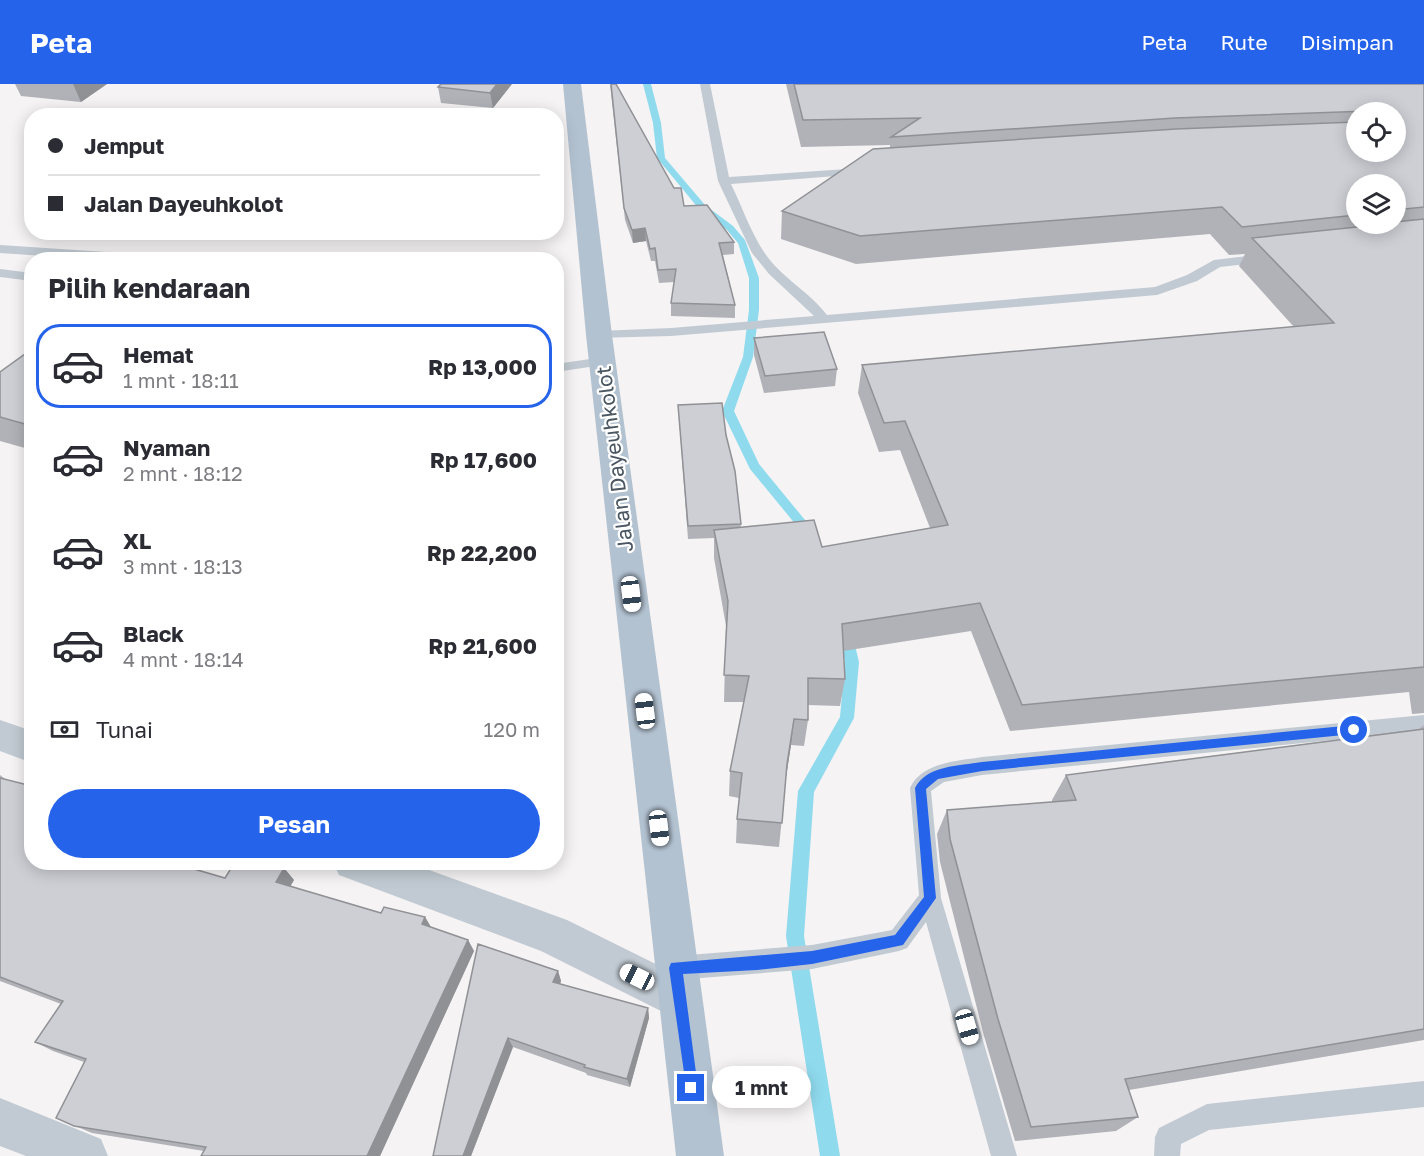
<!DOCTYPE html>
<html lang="id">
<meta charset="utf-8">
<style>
:root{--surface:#fff;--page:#f2f2f3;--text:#2b2b33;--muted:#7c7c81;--line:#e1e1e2;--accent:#2563eb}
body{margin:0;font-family:"Golos Text",sans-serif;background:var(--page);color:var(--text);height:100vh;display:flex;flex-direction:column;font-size:22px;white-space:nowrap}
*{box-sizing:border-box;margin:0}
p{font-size:20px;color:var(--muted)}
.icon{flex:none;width:33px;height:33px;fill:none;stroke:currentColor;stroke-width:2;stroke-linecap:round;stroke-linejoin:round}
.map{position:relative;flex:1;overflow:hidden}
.drawer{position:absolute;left:24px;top:168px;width:540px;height:618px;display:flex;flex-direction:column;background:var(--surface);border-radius:24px;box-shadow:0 3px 15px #0003}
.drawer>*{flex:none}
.guide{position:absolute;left:24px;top:24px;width:540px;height:132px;border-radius:24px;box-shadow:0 3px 15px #0003;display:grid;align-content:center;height:132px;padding:0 24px;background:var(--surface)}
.fabs{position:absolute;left:1346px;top:18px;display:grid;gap:12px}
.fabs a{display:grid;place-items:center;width:60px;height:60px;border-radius:50%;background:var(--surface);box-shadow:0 3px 15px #0003;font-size:30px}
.end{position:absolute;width:27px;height:27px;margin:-14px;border:8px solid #2563eb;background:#fff;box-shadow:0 0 0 3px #fff}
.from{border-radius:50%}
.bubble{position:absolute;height:42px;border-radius:21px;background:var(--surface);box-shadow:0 3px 15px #0003;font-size:20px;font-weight:700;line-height:42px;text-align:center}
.car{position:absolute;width:18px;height:36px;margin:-18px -9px;border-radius:8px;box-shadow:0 0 4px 2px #0007;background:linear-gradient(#fff 24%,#345 0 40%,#fff 0 76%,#345 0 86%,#fff 0)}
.guide b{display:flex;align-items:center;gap:21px;height:57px;font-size:22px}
.guide b+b{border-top:2px solid var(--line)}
.guide i{width:15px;height:15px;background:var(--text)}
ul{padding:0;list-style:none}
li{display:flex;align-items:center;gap:18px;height:84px;margin:0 12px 9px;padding:0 12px;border:3px solid transparent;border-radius:24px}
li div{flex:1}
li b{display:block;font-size:22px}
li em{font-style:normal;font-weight:700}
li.on{border-color:var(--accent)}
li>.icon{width:54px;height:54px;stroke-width:1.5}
h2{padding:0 24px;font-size:27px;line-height:72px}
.pay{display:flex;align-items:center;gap:15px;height:66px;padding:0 24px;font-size:22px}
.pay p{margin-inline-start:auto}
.primary-button{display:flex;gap:12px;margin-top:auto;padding:12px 24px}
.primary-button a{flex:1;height:69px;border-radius:36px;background:var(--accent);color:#fff;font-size:24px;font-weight:700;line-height:69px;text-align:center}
header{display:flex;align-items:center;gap:36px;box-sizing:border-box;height:84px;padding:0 30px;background:var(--accent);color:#fff}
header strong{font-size:28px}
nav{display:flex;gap:33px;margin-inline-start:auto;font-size:21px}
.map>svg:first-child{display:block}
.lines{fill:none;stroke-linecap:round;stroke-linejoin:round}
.stream{fill:#90daee;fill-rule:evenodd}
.lane{fill:#c1cad2;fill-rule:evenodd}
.street{fill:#c1cad2;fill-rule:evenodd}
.primary{fill:#b3c2d1;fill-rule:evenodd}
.wall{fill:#b0b2b7;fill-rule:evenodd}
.shaded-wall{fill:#909195}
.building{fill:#cdcfd5;stroke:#909195;stroke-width:1.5}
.route{fill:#2563eb}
.labels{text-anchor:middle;stroke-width:4.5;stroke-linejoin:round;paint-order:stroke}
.street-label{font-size:21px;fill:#4a5661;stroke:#fff}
</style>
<header>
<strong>Peta</strong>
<nav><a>Peta</a><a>Rute</a><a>Disimpan</a></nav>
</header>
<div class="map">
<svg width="1424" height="1072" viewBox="0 0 1424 1072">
<rect width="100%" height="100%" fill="#f5f3f3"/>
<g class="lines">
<path class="stream" d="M643,0h8l10,39 4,35 40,47 28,21 12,14 14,38v32l-6,47 -19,54 25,53 55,67 2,3 -2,3h-8l-56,-68 -28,-58 21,-54 6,-47v-32l-11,-35 -11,-13 -28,-21 -42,-51 -4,-35z
M845,544l5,1 2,4 7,29 -5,56 -40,74 -10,144 36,220h-20l-34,-220 12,-145 42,-74 5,-55 -7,-29 2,-4z"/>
<path class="lane" d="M700,0h10l19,93 133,-9 6,3 -6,3 -131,10c11,22 19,47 33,68 16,25 45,39 63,63l328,-28 32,-12 27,-15 50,-6 6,4 -6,4 -44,5 -23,14 -40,14 -486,41 -77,2 -2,-3 7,-4 72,-3 143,-12 -45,-42 -17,-21 -34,-72z
M0,161l167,11 6,4h-70l-103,-7z
M0,185l32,4v8l-32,-4z
M604,273l7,4 -2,3 -53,8v-8z
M1424,631v16l-442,44 -38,7 -13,9 10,107 76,258h-26l-65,-234 -19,26 -8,3 -87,18 -136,11 -8,-4 -4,-8 4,-8 8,-4 136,-11 80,-15 27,-35 -9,-107c12,-26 48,-27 72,-31z
M1424,997v26l-215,23 -28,14 -1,12h-26l1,-19 4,-9 48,-24z"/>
<path class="street" d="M0,636l32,11v32l-32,-12z
M333,778h74l160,58 127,63 7,15 -7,15 -15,7 -138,-69 -202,-76z
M0,1014l101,41 7,17h-82l-26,-10z"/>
<path class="primary" d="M563,0h18l31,251 112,821h-48l-90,-821z"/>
</g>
<path class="wall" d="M15,0h92l-26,18 -60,-6z
M512,0l-19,24 -52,-5 -3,-16z
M610,0l74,122 50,36v12l-11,1 12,50v13l-64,-2v-13l3,-21 -15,1 -4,-22h-4l-5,-20 -13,2 -8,-23z
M786,0h638v629l-12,1 -3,-22 -399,39 -39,-100 -128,20 2,28 -5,27 -32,-1v15l-4,26 -13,-1 -5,33 -7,69 -43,-4 1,-24 2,-21 -10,-2 1,-25 14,-69h-20l2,-76 -12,-68v-20l-26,1 -10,-134 48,30 15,92 81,20 108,-19 -30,-78 -21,2 -21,-59 4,-28 432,-38 -55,-61 6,-12 -16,1 -19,-21 -354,30 -75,-25 1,-28 108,-63v-3l-89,2zM1356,28h39l-39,40zM1356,100h39v40h-39z
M754,254l83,31 -2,17 -71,7 -10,-38z
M32,265v101l-32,-9v-69z
M1424,641v315l-295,50 9,27 -22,14 -101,10 -31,-105 -44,-174 -3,-28 10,-24 105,-8v-2l14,-25 353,-46z
M0,691l5,4 27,83 193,16 59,-10 10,12 -4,6 91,27 44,4 6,10 37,13 6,11 -94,205h-179l3,-5 -112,-18 -36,-15 28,-56 -31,-11 -18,-9 26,-38 -61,-23z
M478,860l80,27 3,10 -1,3 88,24 1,10 -19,69 -43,-12 -1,-2 -73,-26 -42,109h-38z"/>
<path class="shaded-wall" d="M73,0h34l-26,18z
M497,0h15l-19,24 -3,-15z
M645,144l1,13 -13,2 -1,-13z
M794,635l-3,26 -7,44 3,-25z
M284,784l10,12 -8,14 -10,-12z
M425,833l7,12 -10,-5z
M468,856l6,11 -94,205h-13z
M558,887l3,10 -4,10 -4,-9z
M648,924l1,10 -19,69 -3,-8z
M508,954l5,9 -42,109h-8z"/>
<path class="building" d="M441,0h56l-7,9 -52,-6z
M611,0h5l58,104h7l3,18 23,-1 27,37 -15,1 16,62 -64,-2 5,-34 -18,1 -3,-22 -5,1 -5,-21 -13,2 -8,-22z
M794,0h630v123l-29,3v-26h-39v31l-114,12 -20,-20 -362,29 -78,-25 91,-62 303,-20 180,-7v30h39v-40h-24l-2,-1 -194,7 -284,19 29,-19 -117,2z
M1424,135v448l-402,38 -42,-102 -138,21 3,55 -37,-1v42l-14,-1 -7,45 -5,59 -45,-4 5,-46 -12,-2 19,-95 -25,-1 4,-74 -14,-71 100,-10 8,27 126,-22 -43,-104 -21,2 -22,-58 472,-42 -82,-85 134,-14h9v-2z
M824,248l13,37 -72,7 -11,-38z
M32,265v77l-32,-9v-45z
M722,319l4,32 9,36 6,53 -53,2 -10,-121z
M1424,645v300l-299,50 13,38 -107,10 -33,-108 -48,-180 -3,-29 129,-10 -10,-25z
M0,694l32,8v76h138l55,16 10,-16h29l20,6 -8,14 105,31 3,-6 41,10 -3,7 46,16 -101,216h-166l5,-9 -132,-21 -18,-8 30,-59 -51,-17 28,-41 -63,-24z
M478,860l80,27 -5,11 95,26 -21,71 -43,-12 1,-2 -77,-27 -45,118h-30z"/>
<path class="route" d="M1354,641l6,5 -6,4 -372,37 -44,8 -12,10 10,109 -33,47 -91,19 -55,6 -74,4 15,114 -2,5 -5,2 -4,-2 -18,-125 2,-5 141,-12 83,-16 29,-38 -9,-109c12,-23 44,-22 67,-26z"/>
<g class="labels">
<g class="street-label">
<text transform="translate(615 375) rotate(-97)" y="7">Jalan Dayeuhkolot</text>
</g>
</g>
</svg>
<div class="fabs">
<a><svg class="icon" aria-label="locate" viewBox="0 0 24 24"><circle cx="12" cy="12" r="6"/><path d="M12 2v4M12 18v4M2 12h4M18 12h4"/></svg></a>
<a><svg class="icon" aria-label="layers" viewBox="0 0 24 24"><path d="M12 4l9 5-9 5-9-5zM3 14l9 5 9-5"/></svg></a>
</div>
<i class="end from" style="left:1354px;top:646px"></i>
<i class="end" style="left:691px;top:1004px"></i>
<div class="bubble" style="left:712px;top:982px;width:99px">1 mnt</div>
<i class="car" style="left:631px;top:510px;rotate:173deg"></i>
<i class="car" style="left:645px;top:627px;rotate:353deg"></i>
<i class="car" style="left:659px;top:744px;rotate:173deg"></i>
<i class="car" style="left:637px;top:893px;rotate:296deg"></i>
<i class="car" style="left:967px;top:943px;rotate:164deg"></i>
<div class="guide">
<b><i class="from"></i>Jemput</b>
<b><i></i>Jalan Dayeuhkolot</b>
</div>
<section class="drawer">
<h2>Pilih kendaraan</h2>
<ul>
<li class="on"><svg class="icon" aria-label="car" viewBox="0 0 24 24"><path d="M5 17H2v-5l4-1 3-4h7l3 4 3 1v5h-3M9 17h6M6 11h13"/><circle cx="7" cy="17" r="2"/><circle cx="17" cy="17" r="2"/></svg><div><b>Hemat</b><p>1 mnt · 18:11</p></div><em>Rp 13,000</em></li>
<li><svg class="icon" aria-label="car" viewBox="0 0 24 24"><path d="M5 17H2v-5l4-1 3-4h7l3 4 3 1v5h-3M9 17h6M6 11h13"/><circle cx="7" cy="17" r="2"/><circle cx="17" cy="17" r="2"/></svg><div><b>Nyaman</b><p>2 mnt · 18:12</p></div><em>Rp 17,600</em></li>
<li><svg class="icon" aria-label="car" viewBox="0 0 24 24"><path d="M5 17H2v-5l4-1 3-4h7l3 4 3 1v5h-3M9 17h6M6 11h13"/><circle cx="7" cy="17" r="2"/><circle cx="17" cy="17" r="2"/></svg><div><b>XL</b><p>3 mnt · 18:13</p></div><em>Rp 22,200</em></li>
<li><svg class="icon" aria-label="car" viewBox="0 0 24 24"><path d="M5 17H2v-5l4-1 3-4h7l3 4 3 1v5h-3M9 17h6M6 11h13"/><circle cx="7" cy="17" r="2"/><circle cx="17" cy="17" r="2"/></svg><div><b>Black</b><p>4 mnt · 18:14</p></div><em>Rp 21,600</em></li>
</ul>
<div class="pay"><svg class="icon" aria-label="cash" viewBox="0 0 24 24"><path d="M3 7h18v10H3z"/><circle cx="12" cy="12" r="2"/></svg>Tunai<p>120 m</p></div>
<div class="primary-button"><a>Pesan</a></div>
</section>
</div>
